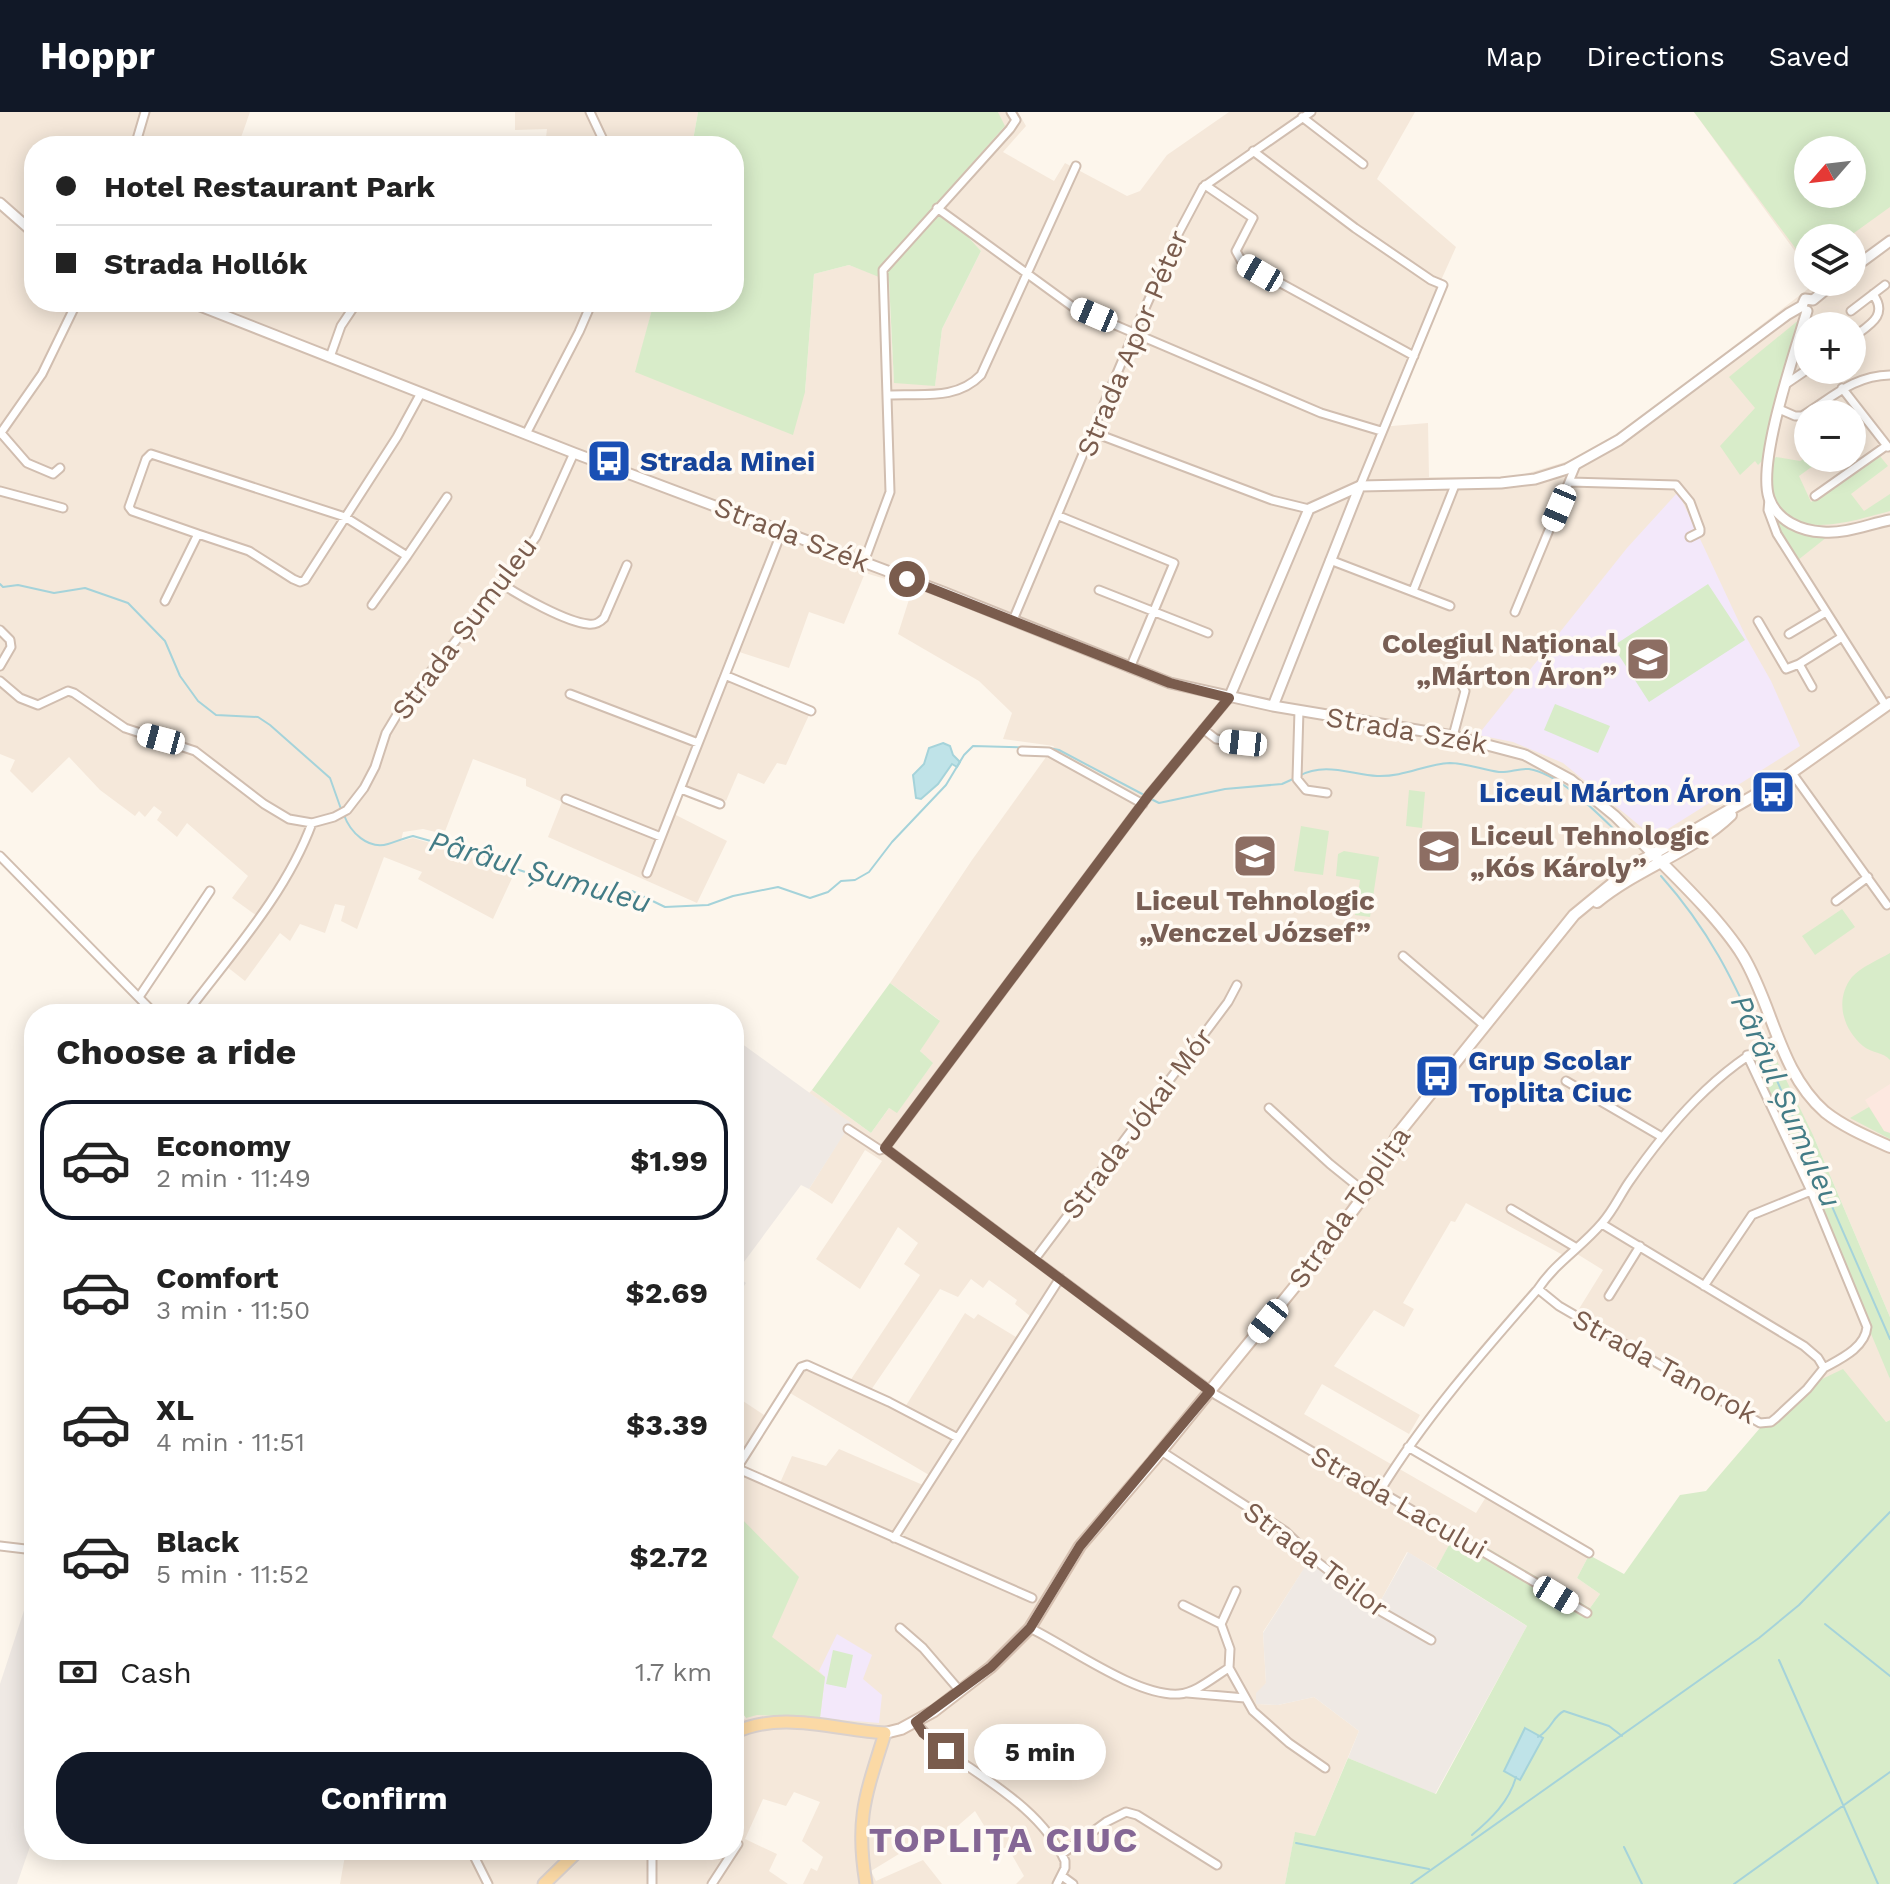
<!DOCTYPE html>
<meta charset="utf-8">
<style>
:root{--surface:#fff;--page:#f6f6f6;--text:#222;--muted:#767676;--line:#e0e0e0;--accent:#111827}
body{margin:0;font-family:"Work Sans",sans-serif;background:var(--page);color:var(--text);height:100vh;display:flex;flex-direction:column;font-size:30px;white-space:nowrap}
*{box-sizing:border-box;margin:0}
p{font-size:26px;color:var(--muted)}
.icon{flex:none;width:44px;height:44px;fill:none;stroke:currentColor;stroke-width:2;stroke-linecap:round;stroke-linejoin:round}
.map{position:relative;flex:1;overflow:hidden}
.drawer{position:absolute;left:24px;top:892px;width:720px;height:856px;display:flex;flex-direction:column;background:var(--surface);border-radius:32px;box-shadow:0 4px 20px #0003}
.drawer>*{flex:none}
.top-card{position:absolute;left:24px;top:24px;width:720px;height:176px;border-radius:32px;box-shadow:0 4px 20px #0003;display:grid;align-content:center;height:176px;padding:0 32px;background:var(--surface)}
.needle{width:52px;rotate:242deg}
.controls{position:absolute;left:1794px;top:24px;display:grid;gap:16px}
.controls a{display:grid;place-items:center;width:72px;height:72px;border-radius:50%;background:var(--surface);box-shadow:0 4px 20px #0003;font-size:40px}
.end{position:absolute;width:36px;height:36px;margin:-18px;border:10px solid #7a5c4d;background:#fff;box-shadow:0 0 0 4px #fff}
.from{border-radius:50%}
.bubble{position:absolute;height:56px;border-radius:28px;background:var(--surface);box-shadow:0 4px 20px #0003;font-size:26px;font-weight:700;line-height:56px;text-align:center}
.car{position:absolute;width:24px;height:48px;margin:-24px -12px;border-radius:10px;box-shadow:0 0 6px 2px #0007;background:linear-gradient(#fff 24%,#345 0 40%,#fff 0 76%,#345 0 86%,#fff 0)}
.top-card b{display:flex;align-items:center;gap:28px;height:76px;font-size:30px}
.top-card b+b{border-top:2px solid var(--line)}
.top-card i{width:20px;height:20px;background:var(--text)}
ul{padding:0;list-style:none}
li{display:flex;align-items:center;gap:24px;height:120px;margin:0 16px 12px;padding:0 16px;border:4px solid transparent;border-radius:32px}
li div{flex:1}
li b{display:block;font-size:30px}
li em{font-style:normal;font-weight:700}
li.on{border-color:var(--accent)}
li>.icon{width:72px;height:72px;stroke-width:1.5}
h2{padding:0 32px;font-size:36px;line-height:96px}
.pay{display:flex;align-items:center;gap:20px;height:88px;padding:0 32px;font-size:30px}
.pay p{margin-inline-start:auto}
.primary-button{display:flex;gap:16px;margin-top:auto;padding:16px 32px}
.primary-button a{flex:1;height:92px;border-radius:32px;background:var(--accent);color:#fff;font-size:32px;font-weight:700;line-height:92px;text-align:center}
header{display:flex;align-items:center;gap:48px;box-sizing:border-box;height:112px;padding:0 40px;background:var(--accent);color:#fff}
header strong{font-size:38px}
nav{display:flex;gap:44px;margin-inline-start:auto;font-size:28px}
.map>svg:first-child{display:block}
.residential{fill:#f5e8da;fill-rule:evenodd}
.commercial{fill:#fde8e0}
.industrial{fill:#efe9e4}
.education{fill:#f3e8fa}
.green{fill:#d8ecc9;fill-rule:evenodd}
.water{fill:#bfe3e8;stroke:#a5d3da;stroke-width:2}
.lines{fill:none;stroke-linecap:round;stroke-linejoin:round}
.stream{stroke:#a5d3da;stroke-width:2}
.minor-casing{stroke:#d1beb0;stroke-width:11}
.tertiary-casing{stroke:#d1beb0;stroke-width:13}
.secondary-casing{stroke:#d6c0b0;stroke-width:14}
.primary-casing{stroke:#dad1cd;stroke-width:15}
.minor{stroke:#fff;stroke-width:7}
.tertiary{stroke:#fff;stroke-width:9}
.secondary{stroke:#fff;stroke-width:10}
.primary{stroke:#fbd9a5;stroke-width:11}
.route{stroke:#7a5c4d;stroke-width:10}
.labels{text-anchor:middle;stroke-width:7;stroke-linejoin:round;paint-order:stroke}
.street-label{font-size:28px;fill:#7a5c4d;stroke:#fffaf3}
.transit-label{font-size:28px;font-weight:bold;fill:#164399;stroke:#fffaf3;text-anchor:start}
.education-label{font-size:28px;font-weight:bold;fill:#785e54;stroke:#fffaf3;text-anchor:end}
.water-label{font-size:30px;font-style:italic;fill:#437c86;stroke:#fffaf3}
.district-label{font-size:36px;font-weight:bold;letter-spacing:2px;fill:#846695;stroke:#fffaf3}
</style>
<header>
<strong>Hoppr</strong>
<nav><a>Map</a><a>Directions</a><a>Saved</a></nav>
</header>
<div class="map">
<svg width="1890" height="1772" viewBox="0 0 1890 1772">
<rect width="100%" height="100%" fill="#fdf6ec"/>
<path class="residential" d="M0,0h250l-12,34h-204v156h620l-18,70 169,20 9,-118 35,-9 40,15 5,102 41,3 7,-56 39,-78 -44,-48 67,-76 -6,-15h20l8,14 -23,26 51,29 11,-18 62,33 13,-5 27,-36 62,-43h186l-38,67 79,68 -45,100 -31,80 48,-4 1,54h86l57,-17 46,-25 199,-153h35v-44h-44v31l-114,-157h196v1205l-77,-182 77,244v41l-4,2 -89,-31 -37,37 -186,-111 29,-47 -34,-21 -6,6 -97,-52 -11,19 -4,-1 -48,82 11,6 -10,18 -30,-17 -40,56 86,49 -11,19 -87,-50 -18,30 172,99 10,-16 103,58 -12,23 23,16 -10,14 -133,-77 -21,38 -29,-17 -27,50 -67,-47 -50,77 3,51 -10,21 22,1 36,-8 45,34 -44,105 -20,-3 -10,51h-269l8,-8 -16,-28h-10l-23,-37 -44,38 -19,-3 -41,25 5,10 47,-21 19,24h-139l8,-16 6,3 6,-14 -21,-16 18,-39 -26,-10 -8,14 -23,-7 -18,40 32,15 -8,17 19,13h-448l6,-34h388v-124l12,-8 -12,-18v-305l33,22 -29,47 42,19 12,-27 34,10 13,-17 84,36 6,-10 -139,-82 11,-22 8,-2 37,18 74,-112 -16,-11 14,-21 -20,-16 -38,62 -44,-30 66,-98 -17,-11 -33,54 -23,-15 41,-66 -41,-30 3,-3 59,43 18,-25 8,4 35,-48 -12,-13 19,-31 -49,-37 82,-123 82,-114 -51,-7 9,-26 -33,-32 -81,-47 15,-47 -48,-14 -21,51 -35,-12 -20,56 -59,-19 -12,28 92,36 -24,52 -9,-2 -13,21 -26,-11 -12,28 -43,-15 -11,27 55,28 -30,62 -149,-66 14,-35 -36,-16v-7l-53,-20 -29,75 -21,-5 -20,3 -2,9 12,-3 34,10 67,26 -21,45 -75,-40 4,-7 -38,-15 -27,72 -16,-8 4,-15 -10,-2 -10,29 -25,-9 -10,17 -10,-8 -35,48 -19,-15 34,-48 -28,-20 16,-22 -61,-53 -10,14 -20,-17 5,-8 -8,-6 -9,11 -6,-6 -4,5 -35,-26 -31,-33 -37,36 -22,-22 5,-11 -15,-6zM1808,38h44v44h-44zM1808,214h44v44h-44zM1808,302h44v44h-44zM971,1167l12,9 6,-8 28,20 -2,4 15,12 -14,21 -38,-23 -4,5 -9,-6 -60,94 -34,-17 69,-101 18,8z
M515,0h183l-6,34h-147l2,-17 -32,1z"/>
<path class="commercial" d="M1890,972v49l-6,-2 -19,-31z"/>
<path class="industrial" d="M734,926l117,85 -42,66 -8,-4 -66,89 11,9 -12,18z
M1408,1440l119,74 -92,168 -87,-36 11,-27 -45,-34 -36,8 -22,-1v-11l10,-10 -3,-50 50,-79 67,48z
M34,1468v255l-17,49h-17v-200z"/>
<path class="education" d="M1678,380l68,145 25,44 29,65 -140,88 -15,-4 -82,-67 -50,-21 -35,-7 149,-187z
M837,1522l35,21 -9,24 19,16 -3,28 -59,-5 5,-41 -6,-6z"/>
<path class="green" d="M698,0h300l7,14 -68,77 44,48 -39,78 -7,57 -41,-3 -5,-102 -40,-16 -35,9 -9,118 -12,43 -158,-63 19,-70h80v-156h-42z
M1694,0h196v95l-43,31h-39v27zM1808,38h44v44h-44z
M1800,207l-8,36 -21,60 -9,46 -4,4 -3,-4 -15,14 -20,-29 35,-38 -26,-31z
M1879,343l9,11 -37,28 13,17 26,-17v17c-32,8 -97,32 -115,-11 -5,-11 -4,-26 -4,-38l5,-5 24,4 8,-4 16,1 -25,18 12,26z
M1773,404l24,15 30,6 -29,23 -19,-27z
M1708,472l37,56 -96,62 -36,-56z
M1555,592l55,22 -12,27 -54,-23z
M1409,678l16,2 -3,36 -16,-2z
M1301,714l28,5 -6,44 -29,-4z
M1344,739l35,6 -9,60 -15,-2 5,-35 -24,-4 2,-22z
M1842,797l13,18 -40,28 -13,-19z
M1890,841v107c-6,-8 -19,-7 -27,-14 -20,-17 -29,-46 -11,-69 9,-10 26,-17 38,-24z
M890,871l50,38 -20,30 13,12 -36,50 -8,-5 -18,25 -59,-43z
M1774,943l39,80 77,182v62l-134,-319z
M1869,995l15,24 6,2v6l-40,-21z
M1843,1257l43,53 4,-2v464h-605l10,-52 20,4 33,-78 88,36 91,-168 -91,-57 21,-39 133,78 10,-14 -23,-16 12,-23 35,19 56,-79 26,-4 54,-63 37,-37z
M734,1399l65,66 -27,60 53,40 -5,41 -63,-3 -11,3 -12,-18z
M833,1538l20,5 -7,33 -20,-4z"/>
<path class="water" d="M943,631l7,3 3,9 7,7 -3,5 -5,-3 -14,20 -17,15 -5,-1 -3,-23 11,-11 5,-16z
M1525,1616l18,10 -23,42 -16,-9z"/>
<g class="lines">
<path class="stream" d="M0,472l3,3 15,-2 36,8 31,-5 43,15 37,38 15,35 18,25 18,14 42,2 12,8 60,53 11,31
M1299,664c25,-14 51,-2 78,0 28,1 48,-12 73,-13 16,0 33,7 49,9 10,1 20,-4 30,-3 31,5 68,44 90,65
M1151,687l8,4 66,-14 57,-5 11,-5
M344,703c6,17 24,35 44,29 10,-3 16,-6 25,-8l92,26 14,8 53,17 33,6 27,-2 33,16 43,-2 25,-9 45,-9 32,11 18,-6 13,-11 14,-1 14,-8 23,-30 54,-57 18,-30 9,-9 76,2 10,2 87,46
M1661,764c48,54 72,103 101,169
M1764,939l126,288
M1825,1512l65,52
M1779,1548l99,224
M1538,1625c15,-9 14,-20 26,-26l45,15 13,10
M1472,1723c19,-16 37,-33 44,-58
M1296,1731l133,26
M1624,1735l18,37
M1411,1772l348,-246 40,-33 91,-93
M1734,1772l156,-112"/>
<g class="minor-casing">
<path id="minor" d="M590,0l16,34
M1302,5l61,47
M135,34l10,-34
M1253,39l102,77 76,52 12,5 -83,201
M1205,73l48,33 -17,33 6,11 172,94
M937,96l136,99 248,106 60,18
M445,190l5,3
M1851,199l34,-26
M1852,226c17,-13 37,-22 21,-44
M330,245l11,-31 16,-24
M1786,272l22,-15
M1842,276l46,59
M888,283c33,-2 68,6 93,-20l95,-209
M1779,297l16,7h7c30,-18 50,-40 88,-41
M1092,320l180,68 37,9
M1,321l26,30 26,11 7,-6
M0,322l42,-60 35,-72
M526,322l53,-102 13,-30
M1570,370l106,3 14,17 10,27v3l-10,5
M0,379l63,17
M1815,384l71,-50
M1769,387l-1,11 9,24 109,172
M1059,404l115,47 -44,105
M198,422l-66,-23 -3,-4 17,-48 5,-5 194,63 62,39 -35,49
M407,444l40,-59
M1330,448l120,46
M864,450l26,-70 -7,-222 127,-141 6,-9 -5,-8
M502,472c18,12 64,38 86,40 7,1 11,-1 16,-6l23,-53
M1099,478l109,43
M1413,479l42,-106
M165,489l33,-67 51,17 44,28 7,3 5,-2 92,-143 24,-44
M1515,500l61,-147
M1013,508l121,-287 44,-99 25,-47 108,-75
M1758,509l28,48 13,-5 13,23
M0,518l10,10 1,7 -11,19
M1789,522l37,-22
M1799,552l43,-27
M727,564l84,35
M0,569l20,17 18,7 30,-14 6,2 51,35 70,23 69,53 25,15 23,4 22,-6 13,-7 17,-22 11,-21 11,-34 15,-25 101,-124 34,-47 38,-84
M570,582l128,49
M1299,598l-2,69 9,11 21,3
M1203,617l13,10 27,4
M1453,624l12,-45 -4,-7
M1022,639l27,1 94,52
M1792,661l95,132
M681,677l39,15
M566,687l95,38
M0,744l155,158
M647,761l135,-342
M1836,789l32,-24
M1403,844l82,70
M139,885l71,-106
M186,902c45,-60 100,-120 126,-191
M1747,943l64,136 56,136c-2,21 -27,32 -43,41
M1566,969l96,56
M1269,996l61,56 36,29
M848,1017l32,21 5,-2 331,247 371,218
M885,1036l264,-353 80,-97
M1511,1097l64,38
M1035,1147l193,-257 9,-17
M1704,1174l48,-71 59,-24
M1538,1177l21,17 201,117 11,-1 5,-4 31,-29 17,-21 -6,-10 -14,-12 -202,-122
M1609,1184l31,-50
M1408,1335l181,106
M1161,1339l124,80 30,29 67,52 49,28
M734,1355l298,131
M737,1356l64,-101 6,-2 82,37 67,35
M1380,1379c44,-72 102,-138 158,-202 18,-27 44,-42 64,-66 11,-12 18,-28 27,-41 39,-56 88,-114 150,-144
M894,1426l166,-260
M0,1434l34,4
M1236,1479l-15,33 9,25 -1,19 24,43 36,32 36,25
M1183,1493l38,19
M900,1516l23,20 37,43
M1030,1516c39,19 107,69 149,66 17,-1 36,-18 50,-26
M1187,1581l58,5
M916,1610c12,17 30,29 47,41 38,26 82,54 102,98v7l-8,16
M471,1738l17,34
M652,1738v34
M1062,1742l44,-32 20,-10 11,3 80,50
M1062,1764l11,8
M712,1772l26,-40"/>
</g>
<g class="tertiary-casing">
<path id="tertiary" d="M0,91l34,30
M1852,157l38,-28
M190,190l384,151 369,139 227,91 103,23 180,30 72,19 46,25 44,36 38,38
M1807,199c-12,41 -50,150 -38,187 8,23 32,33 54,34 22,2 46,-8 67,-12
M1229,586l80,-189 51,-23 141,-3 34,-4 32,-10 52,-29 169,-126 14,-8 3,-7 8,1 22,-18
M1273,594l87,-220"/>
</g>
<g class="secondary-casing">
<path id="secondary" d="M1653,742c28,28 69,68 90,102 30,50 36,116 82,156 19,15 43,25 65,35
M1597,790c41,-34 96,-50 134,-87
M885,1621l16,-4 33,-18 57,-44 39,-39 50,-82 73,-85 152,-187 61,-81 32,-59 176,-219 62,-51 145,-84 109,-77"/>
</g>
<g class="primary-casing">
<path id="primary" d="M734,1621c46,-23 102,-3 151,0 -19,61 -30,85 -19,151
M544,1772l35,-34"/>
</g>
<use href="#minor" class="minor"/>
<use href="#tertiary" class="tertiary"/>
<use href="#secondary" class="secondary"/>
<use href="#primary" class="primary"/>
</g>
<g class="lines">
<path class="route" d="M907,467l263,104 59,15 -80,97 -264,353 325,243 -130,155 -50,82 -39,39 -75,55 7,11 23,18"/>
</g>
<defs>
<g id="bus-square" transform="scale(2.3)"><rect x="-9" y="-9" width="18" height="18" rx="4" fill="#1a4fb4" stroke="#fffaf3"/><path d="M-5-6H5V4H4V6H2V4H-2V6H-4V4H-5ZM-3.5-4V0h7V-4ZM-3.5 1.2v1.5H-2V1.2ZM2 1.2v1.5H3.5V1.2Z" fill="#fff"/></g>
<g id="school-square" transform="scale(2.3)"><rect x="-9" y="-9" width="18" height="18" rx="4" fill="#8d6e63" stroke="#fffaf3"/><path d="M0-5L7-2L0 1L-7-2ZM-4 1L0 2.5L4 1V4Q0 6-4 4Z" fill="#fff"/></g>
</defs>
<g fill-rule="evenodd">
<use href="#bus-square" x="609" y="349"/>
<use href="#school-square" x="1648" y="547"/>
<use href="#bus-square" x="1773" y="680"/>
<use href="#school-square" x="1439" y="739"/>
<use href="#school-square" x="1255" y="744"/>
<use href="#bus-square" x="1437" y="964"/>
</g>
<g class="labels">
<g class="street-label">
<text transform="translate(1132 231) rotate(-67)" y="10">Strada Apor Péter</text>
<text transform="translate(792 422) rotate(21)" y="10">Strada Szék</text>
<text transform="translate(464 516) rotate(-53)" y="10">Strada Șumuleu</text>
<text transform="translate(1407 618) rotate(10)" y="10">Strada Szék</text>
<text transform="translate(1137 1011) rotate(-53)" y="10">Strada Jókai Mór</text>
<text transform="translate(1349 1095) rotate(-55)" y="10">Strada Toplița</text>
<text transform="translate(1665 1254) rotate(29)" y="10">Strada Tanorok</text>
<text transform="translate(1399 1390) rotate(30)" y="10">Strada Lacului</text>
<text transform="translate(1316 1447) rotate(37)" y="10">Strada Teilor</text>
</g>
<g class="transit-label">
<text x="640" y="359">Strada Minei</text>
<text x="1742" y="690" text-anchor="end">Liceul Márton Áron</text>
<text x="1468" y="958">Grup Scolar<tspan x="1468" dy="32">Toplita Ciuc</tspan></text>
</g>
<g class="education-label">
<text x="1617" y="541">Colegiul Național<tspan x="1617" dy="32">„Márton Áron”</tspan></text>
<text x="1470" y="733" text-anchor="start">Liceul Tehnologic<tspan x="1470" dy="32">„Kós Károly”</tspan></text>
<text x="1255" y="798" text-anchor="middle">Liceul Tehnologic<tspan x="1255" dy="32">„Venczel József”</tspan></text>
</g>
<g class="water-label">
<text transform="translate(540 760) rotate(16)" y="10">Pârâul Șumuleu</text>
<text transform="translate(1786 989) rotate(66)" y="10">Pârâul Șumuleu</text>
</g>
<g class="district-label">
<text x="1004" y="1740">TOPLIȚA CIUC</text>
</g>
</g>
</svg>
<div class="controls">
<a><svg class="needle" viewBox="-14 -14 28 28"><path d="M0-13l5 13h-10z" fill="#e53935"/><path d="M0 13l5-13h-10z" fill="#767676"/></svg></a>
<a><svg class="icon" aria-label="layers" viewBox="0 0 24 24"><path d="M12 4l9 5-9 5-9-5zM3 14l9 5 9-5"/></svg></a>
<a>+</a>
<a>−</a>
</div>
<i class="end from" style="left:907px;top:467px"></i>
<i class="end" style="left:946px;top:1639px"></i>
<div class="bubble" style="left:974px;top:1612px;width:132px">5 min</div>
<i class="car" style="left:1260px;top:161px;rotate:300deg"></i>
<i class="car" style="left:1094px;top:203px;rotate:293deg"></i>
<i class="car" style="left:1559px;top:396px;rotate:203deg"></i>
<i class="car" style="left:161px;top:627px;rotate:285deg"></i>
<i class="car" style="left:1243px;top:631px;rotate:276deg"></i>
<i class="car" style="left:1268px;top:1209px;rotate:219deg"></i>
<i class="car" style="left:1556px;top:1483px;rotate:121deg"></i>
<div class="top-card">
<b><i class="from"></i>Hotel Restaurant Park</b>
<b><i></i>Strada Hollók</b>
</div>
<section class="drawer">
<h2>Choose a ride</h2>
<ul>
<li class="on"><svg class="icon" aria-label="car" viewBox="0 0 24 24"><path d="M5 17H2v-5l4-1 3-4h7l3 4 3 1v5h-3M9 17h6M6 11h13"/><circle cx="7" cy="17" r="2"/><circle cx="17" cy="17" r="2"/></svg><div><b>Economy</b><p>2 min · 11:49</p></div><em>$1.99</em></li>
<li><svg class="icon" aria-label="car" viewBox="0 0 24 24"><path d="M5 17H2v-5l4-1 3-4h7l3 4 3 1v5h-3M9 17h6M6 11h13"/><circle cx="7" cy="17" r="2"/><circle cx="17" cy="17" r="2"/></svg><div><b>Comfort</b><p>3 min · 11:50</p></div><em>$2.69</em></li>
<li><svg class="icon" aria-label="car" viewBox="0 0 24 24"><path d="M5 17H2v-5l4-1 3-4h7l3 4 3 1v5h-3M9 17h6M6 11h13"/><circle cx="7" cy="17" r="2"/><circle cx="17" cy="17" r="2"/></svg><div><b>XL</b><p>4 min · 11:51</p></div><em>$3.39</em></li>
<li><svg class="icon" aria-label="car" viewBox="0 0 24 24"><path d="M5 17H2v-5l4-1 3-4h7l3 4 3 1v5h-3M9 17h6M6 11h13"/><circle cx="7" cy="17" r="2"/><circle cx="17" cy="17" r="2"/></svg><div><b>Black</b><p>5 min · 11:52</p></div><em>$2.72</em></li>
</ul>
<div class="pay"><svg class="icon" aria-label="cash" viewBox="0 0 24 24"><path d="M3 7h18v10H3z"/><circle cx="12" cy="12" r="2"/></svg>Cash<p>1.7 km</p></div>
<div class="primary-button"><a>Confirm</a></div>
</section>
</div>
